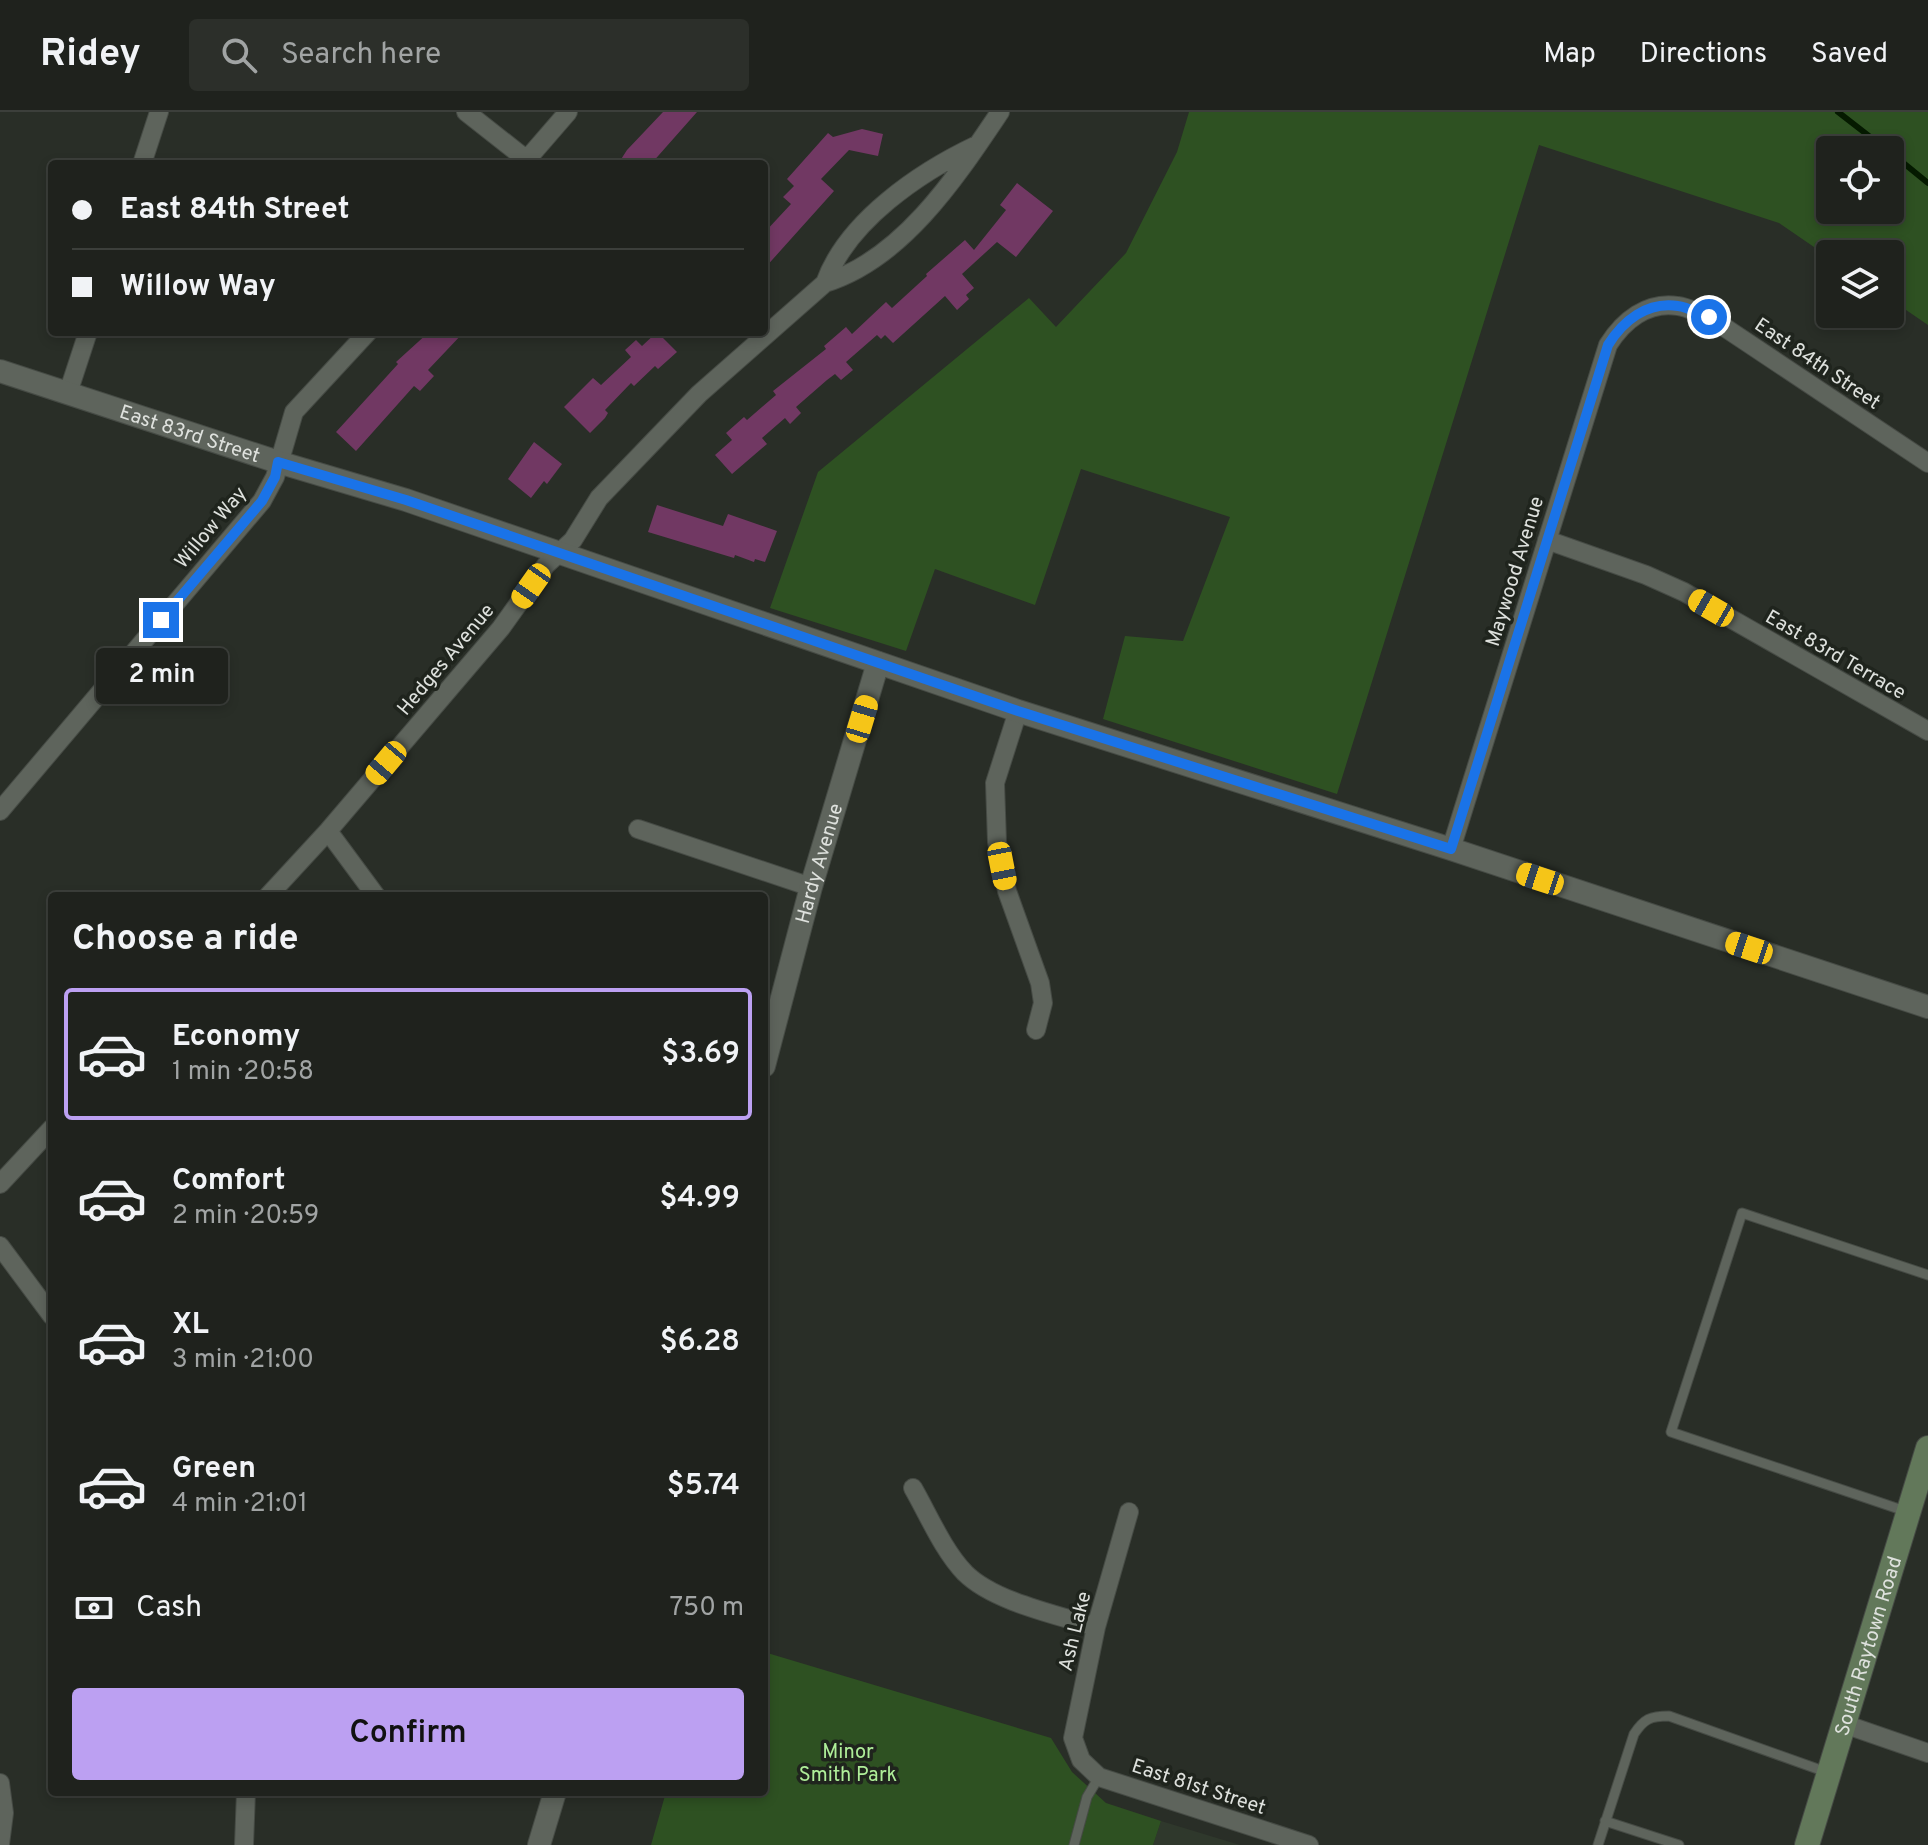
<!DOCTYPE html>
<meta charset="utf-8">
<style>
:root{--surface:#1f221d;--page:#2c2f2a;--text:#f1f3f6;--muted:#a1a4a4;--line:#3c3f3b;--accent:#bca0f2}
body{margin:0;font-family:Overpass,sans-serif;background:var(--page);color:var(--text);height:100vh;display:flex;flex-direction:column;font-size:30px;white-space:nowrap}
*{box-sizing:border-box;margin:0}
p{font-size:26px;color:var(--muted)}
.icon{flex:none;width:44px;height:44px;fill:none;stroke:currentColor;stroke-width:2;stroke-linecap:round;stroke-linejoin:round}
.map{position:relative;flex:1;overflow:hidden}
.drawer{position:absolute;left:48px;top:780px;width:720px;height:904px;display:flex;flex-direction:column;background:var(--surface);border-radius:8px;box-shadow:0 4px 12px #0003,0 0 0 2px var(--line)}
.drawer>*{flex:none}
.top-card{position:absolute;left:48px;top:48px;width:720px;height:176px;border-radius:8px;box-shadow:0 4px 12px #0003,0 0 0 2px var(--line);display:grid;align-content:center;height:176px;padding:0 24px;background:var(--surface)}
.fabs{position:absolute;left:1816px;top:24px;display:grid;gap:16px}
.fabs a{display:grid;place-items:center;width:88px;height:88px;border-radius:8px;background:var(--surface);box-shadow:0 4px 12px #0003,0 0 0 2px var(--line);font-size:40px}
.end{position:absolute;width:36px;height:36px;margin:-18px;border:10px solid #1a73e8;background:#fff;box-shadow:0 0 0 4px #fff}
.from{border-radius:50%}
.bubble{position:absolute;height:56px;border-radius:8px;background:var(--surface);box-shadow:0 4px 12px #0003,0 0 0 2px var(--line);font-size:26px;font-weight:600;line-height:56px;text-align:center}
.car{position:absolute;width:24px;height:48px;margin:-24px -12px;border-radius:10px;box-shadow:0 0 6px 2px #0007;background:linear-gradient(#f5c518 24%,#345 0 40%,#f5c518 0 76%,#345 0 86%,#f5c518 0)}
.top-card b{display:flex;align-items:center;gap:28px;height:76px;font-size:30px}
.top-card b+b{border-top:2px solid var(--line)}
.top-card i{width:20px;height:20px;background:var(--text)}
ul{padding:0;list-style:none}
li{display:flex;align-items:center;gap:24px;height:132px;margin:0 16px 12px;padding:0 8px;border:4px solid transparent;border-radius:8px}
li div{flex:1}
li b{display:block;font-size:30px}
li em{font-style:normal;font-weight:600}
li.selected{border-color:var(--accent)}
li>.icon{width:72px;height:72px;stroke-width:1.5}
h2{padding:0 24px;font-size:36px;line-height:96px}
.pay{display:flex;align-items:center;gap:20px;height:88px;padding:0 24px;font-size:30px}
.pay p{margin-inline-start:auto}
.action{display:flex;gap:16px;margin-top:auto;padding:16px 24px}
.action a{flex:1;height:92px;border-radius:8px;background:var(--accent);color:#111;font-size:32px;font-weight:600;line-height:92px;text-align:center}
header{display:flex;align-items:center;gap:48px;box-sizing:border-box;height:112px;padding:0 40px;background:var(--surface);border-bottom:2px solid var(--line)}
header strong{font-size:38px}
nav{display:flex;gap:44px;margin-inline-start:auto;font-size:28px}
.search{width:560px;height:72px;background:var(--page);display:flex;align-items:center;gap:20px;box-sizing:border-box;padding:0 28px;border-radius:8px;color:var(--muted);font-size:30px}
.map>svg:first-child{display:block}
.built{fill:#2f382c}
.green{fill:#2e5122;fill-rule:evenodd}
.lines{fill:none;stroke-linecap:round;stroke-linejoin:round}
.stream{stroke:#051a00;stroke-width:6}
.building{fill:#713863}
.service-casing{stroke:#464b45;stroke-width:11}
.minor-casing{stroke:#464b45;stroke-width:20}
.tertiary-casing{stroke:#464b45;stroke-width:24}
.secondary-casing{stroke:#464b45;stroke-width:26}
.service{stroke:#5e645c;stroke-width:9}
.minor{stroke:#5e645c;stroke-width:18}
.tertiary{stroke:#5e645c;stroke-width:22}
.secondary{stroke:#62785a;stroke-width:24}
.route{stroke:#1a73e8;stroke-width:10}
.labels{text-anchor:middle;stroke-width:7;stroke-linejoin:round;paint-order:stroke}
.street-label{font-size:20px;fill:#dee1dd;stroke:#1f241d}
.park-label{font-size:20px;fill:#afee99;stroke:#1f241d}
</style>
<header>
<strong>Ridey</strong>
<div class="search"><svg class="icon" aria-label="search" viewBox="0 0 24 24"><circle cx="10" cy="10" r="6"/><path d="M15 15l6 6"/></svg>Search here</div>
<nav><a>Map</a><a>Directions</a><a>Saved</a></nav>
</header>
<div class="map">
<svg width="1928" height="1733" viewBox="0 0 1928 1733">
<rect width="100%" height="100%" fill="#292e27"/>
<path class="built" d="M1161,1709l79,24h-87z"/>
<path class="green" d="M1189,0h739v213l-38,-26v-45h-60v4l-51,-35 -240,-78 -202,649 -234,-75 22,-83 58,5 47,-124 -149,-48 -46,136 -100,-36 -29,82 -136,-43 48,-136 211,-174 27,29 70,-74 51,-101zM1830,38h60v60h-60z
M764,1540l287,86 21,34 34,31 55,18 -8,24h-502l15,-53h98z"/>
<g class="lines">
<path class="stream" d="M1838,0l49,38
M1890,40l38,31"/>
</g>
<path class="building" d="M663,0h34l-46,52h-33l9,-14z
M862,17l21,5 -5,22 -29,-6 -28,29 13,12 -70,78v-36l27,-29 -8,-7 11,-11 -7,-7 41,-46 5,4z
M1017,71l36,28 -37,46 -19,-15 -35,32 12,14 -8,7 3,4 -12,11 -12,-14 -52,47 -8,-8 -4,4 -4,-4 -31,27 7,8 -12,10 -6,-6 -8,6 -31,27 5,6 -11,11 -5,-6 -23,20 5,6 -35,30 -17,-19 17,-15 -6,-7 18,-16 3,3 29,-25 -3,-4 53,-42 -2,-3 22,-19 6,7 34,-32 6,6 35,-32 -1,-2 39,-34 9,10 32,-40 -6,-5z
M429,220h35l-36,38 6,6 -14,15 -6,-5 -58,65 -20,-19 62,-68 -2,-2z
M657,220l20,20 -19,17 -3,-3 -21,20 -3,-3 -26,27 3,3 -3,5 -15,15 -26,-26 29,-29 8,7 30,-28 -6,-7 11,-10 6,6z
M534,330l28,22 -15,20 -3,-3 -13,17 -23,-19z
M657,393l66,21 5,-12 49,17 -12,31 -10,-3 -1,3 -19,-7 -1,3 -86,-26z"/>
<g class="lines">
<g class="service-casing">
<path id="service" d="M1905,1399l-234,-79 71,-219 186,62
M1605,1709l74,24
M1074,1733l13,-48 12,-20
M1598,1733l36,-111c10,-15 16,-18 35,-18l160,57"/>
</g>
<g class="minor-casing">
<path id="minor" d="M466,0l61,48
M142,52l17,-52
M523,52l45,-52
M825,171c22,-62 95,-111 152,-138
M68,281l20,-61
M1547,428l99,35 38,17 244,139
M1018,599l-23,72 2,59 10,49 33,92 3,20 -7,27
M0,699l262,-310 13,-24 19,-65 74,-80
M638,717l173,58
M328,719l48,65
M1451,737l157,-504c15,-24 39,-44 70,-39 10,1 21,8 31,11l219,146
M268,784l60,-65 173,-203 45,-63 27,-25 26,-42 100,-104 126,-111c78,-24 132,-107 175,-171
M0,1072l52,-56
M0,1134l52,70
M913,1376c16,28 30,62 52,85 29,29 93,42 131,54
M1129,1400l-33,115 -23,111 8,22 18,17 210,68
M1844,1612l84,29
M0,1671l4,30 -4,31
M244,1733l2,-53"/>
</g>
<g class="tertiary-casing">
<g id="tertiary">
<path id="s1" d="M0,259l278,91 128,38 612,211 433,138 477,158"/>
<path id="s2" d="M764,954l47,-179 67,-224"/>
<path d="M539,1733l16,-53"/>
</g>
</g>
<g class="secondary-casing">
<g id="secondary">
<path id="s3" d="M1807,1733l121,-397"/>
</g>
</g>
<use href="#service" class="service"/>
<use href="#minor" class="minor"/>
<use href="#tertiary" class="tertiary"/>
<use href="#secondary" class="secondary"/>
</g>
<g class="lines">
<path class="route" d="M161,508l101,-119 13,-24 3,-15 128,38 612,211 433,138 157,-504c15,-24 39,-44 70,-39 10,1 21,8 31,11"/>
</g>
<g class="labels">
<g class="street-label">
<text transform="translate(1818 251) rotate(34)" y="7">East 84th Street</text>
<text dy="7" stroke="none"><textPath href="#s1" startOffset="200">East 83rd Street</textPath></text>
<text transform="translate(210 415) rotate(-50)" y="7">Willow Way</text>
<text transform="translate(1514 459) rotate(-73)" y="7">Maywood Avenue</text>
<text transform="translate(1836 542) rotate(30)" y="7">East 83rd Terrace</text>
<text transform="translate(445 547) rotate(-50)" y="7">Hedges Avenue</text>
<text dy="7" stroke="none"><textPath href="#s2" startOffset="210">Hardy Avenue</textPath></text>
<text transform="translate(1074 1519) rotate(-76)" y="7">Ash Lake</text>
<text dy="7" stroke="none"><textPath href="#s3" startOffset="208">South Raytown Road</textPath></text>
<text transform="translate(1199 1674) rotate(18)" y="7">East 81st Street</text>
</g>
<g class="park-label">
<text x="848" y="1646">Minor<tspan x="848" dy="23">Smith Park</tspan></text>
</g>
</g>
</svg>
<div class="fabs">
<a><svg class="icon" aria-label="locate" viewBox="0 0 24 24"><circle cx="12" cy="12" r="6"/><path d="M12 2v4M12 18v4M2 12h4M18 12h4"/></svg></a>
<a><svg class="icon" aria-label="layers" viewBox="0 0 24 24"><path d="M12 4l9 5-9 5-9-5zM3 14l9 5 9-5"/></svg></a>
</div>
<i class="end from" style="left:1709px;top:205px"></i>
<i class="end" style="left:161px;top:508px"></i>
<div class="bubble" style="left:96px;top:536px;width:132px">2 min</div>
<i class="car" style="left:531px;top:474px;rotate:215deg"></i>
<i class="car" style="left:1711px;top:496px;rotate:300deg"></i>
<i class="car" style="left:862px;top:607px;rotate:17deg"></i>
<i class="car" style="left:386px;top:651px;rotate:220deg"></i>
<i class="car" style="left:1002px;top:754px;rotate:169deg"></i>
<i class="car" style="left:1540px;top:767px;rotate:288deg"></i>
<i class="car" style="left:1749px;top:836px;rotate:288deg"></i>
<div class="top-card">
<b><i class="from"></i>East 84th Street</b>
<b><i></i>Willow Way</b>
</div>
<section class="drawer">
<h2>Choose a ride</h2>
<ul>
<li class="selected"><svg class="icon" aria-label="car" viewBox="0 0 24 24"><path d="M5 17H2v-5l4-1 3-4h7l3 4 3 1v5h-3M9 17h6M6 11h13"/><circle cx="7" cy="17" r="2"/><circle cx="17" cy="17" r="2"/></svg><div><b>Economy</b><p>1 min · 20:58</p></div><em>$3.69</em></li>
<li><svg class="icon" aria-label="car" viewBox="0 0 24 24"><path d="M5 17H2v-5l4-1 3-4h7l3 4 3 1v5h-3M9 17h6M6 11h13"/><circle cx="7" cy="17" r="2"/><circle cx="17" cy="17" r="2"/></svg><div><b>Comfort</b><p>2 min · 20:59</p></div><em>$4.99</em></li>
<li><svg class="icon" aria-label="car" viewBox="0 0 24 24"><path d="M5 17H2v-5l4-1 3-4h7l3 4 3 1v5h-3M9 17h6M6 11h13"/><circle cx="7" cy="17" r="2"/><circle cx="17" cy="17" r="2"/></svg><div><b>XL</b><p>3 min · 21:00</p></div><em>$6.28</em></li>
<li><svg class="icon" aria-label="car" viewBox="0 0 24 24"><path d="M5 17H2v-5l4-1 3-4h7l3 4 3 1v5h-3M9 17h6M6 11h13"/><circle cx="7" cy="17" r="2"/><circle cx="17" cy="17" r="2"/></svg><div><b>Green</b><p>4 min · 21:01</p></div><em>$5.74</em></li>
</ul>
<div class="pay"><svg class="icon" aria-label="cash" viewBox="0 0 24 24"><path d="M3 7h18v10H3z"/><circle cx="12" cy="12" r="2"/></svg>Cash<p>750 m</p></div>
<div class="action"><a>Confirm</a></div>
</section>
</div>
